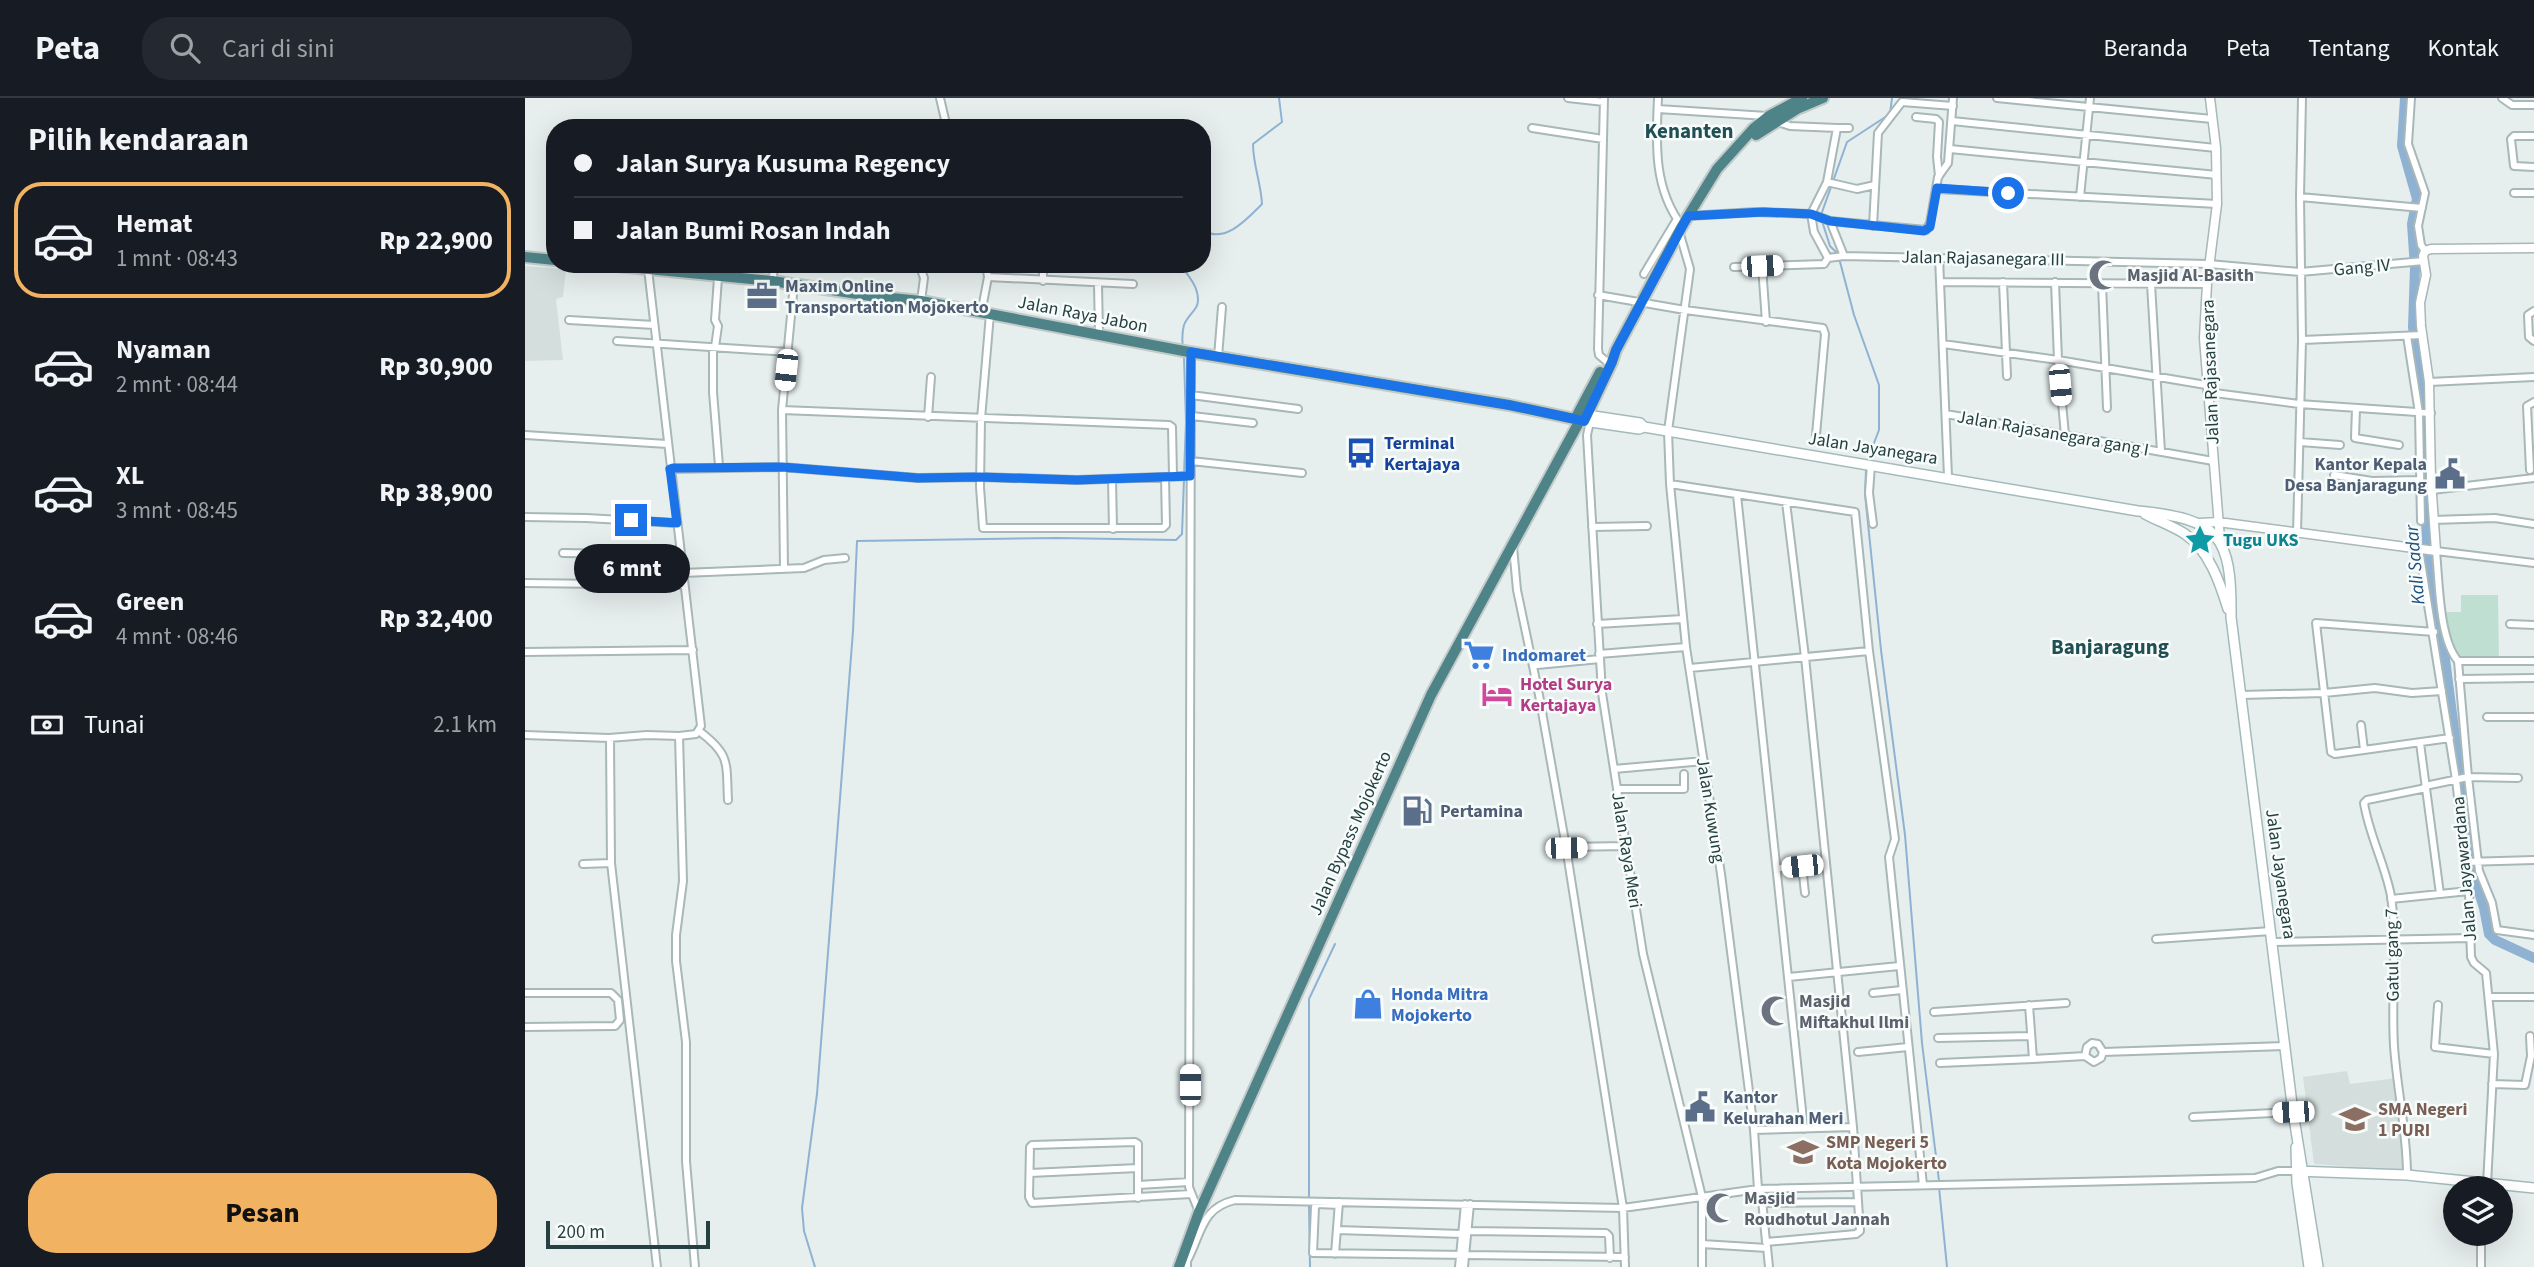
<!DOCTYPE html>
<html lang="id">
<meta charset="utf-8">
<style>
:root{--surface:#171b24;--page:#242831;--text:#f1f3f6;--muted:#9ea1a6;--line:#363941;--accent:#f1b361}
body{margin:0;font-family:"Source Sans 3",sans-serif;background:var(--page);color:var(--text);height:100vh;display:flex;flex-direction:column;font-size:26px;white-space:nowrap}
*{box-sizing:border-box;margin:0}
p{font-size:23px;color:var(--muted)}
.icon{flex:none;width:38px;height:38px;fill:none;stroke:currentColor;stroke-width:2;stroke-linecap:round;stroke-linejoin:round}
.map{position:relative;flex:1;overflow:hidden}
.details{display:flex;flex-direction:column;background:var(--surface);width:525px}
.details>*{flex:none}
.guide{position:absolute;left:21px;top:21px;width:665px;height:154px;border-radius:28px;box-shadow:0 7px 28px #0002;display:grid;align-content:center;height:154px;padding:0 28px;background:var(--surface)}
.buttons{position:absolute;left:1918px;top:1078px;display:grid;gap:14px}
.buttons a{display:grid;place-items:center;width:70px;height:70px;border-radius:50%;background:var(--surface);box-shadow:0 7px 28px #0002;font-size:35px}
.scale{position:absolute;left:21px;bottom:18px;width:164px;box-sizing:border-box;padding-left:7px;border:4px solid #244041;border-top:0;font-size:19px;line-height:24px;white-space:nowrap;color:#244041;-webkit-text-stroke:5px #f7fbfa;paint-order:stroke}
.end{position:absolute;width:32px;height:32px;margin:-16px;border:9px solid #1a73e8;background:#fff;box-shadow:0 0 0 4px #fff}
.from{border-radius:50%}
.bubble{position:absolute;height:49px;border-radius:24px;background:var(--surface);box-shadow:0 7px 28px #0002;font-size:23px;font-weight:800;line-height:49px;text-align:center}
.car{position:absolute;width:21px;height:42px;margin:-21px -10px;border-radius:9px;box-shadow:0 0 5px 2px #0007;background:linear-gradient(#fff 24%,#345 0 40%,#fff 0 76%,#345 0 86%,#fff 0)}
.guide b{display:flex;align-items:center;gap:24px;height:66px;font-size:26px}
.guide b+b{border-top:2px solid var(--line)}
.guide i{width:18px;height:18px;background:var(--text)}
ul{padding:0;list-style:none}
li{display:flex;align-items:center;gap:21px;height:116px;margin:0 14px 10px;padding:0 14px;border:4px solid transparent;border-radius:28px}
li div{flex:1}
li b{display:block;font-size:26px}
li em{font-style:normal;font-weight:800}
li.on{border-color:var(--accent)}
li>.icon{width:63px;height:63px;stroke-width:1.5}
h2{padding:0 28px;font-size:32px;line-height:84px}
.pay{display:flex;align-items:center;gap:18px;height:77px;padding:0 28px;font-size:26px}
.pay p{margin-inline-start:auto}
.cta{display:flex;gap:14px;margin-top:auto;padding:14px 28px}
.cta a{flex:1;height:80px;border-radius:28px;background:var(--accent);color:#111;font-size:28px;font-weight:800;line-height:80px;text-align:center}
header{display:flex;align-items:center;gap:42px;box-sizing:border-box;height:98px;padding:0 35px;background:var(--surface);border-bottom:2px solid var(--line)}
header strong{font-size:33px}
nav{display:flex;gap:38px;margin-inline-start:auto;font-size:24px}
.search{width:490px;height:63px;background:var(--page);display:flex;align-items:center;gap:18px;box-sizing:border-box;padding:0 24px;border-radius:28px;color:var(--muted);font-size:26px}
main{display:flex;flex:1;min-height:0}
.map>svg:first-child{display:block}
.built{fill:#d4dfdd}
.green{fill:#bfdfd2}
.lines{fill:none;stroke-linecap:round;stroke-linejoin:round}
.stream{stroke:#8fb2d3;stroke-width:2}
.river{stroke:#8fb2d3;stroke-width:10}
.minor-casing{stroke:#a8b7b7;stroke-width:10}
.tertiary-casing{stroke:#a8b7b7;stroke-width:11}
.secondary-casing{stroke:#a4baba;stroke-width:12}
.trunk-casing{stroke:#c2caca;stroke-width:14}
.minor{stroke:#fff;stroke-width:6}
.tertiary{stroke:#fff;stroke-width:8}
.secondary{stroke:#fff;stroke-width:9}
.trunk{stroke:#4e8388;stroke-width:10}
.route{stroke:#1a73e8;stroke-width:9}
.labels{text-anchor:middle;stroke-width:5;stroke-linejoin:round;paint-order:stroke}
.street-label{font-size:18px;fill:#244041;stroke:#f7fbfa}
.worship-label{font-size:18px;font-weight:bold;fill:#5b616d;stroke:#f7fbfa;text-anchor:start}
.service-label{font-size:18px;font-weight:bold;fill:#4e5e75;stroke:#f7fbfa;text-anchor:start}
.transit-label{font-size:18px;font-weight:bold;fill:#164399;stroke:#f7fbfa;text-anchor:start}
.culture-label{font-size:18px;font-weight:bold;fill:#0d838f;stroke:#f7fbfa;text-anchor:start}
.shop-label{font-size:18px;font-weight:bold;fill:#366cbe;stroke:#f7fbfa;text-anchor:start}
.hotel-label{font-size:18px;font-weight:bold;fill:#b23c85;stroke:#f7fbfa;text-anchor:start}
.education-label{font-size:18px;font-weight:bold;fill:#785e54;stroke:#f7fbfa;text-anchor:start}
.water-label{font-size:19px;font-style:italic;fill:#1e4f7e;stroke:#f7fbfa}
.quarter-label{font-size:21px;font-weight:bold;fill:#204f54;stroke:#f7fbfa}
</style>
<header>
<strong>Peta</strong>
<div class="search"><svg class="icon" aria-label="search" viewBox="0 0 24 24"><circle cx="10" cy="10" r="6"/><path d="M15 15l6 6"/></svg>Cari di sini</div>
<nav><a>Beranda</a><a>Peta</a><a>Tentang</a><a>Kontak</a></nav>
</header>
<main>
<section class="details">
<h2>Pilih kendaraan</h2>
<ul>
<li class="on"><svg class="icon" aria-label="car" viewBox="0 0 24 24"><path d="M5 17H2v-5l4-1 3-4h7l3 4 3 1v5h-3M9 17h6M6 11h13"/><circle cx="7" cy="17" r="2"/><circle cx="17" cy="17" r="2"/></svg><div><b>Hemat</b><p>1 mnt · 08:43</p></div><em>Rp 22,900</em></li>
<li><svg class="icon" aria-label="car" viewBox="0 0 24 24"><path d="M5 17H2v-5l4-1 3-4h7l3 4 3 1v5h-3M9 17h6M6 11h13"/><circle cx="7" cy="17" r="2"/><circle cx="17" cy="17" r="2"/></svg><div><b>Nyaman</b><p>2 mnt · 08:44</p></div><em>Rp 30,900</em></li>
<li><svg class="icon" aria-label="car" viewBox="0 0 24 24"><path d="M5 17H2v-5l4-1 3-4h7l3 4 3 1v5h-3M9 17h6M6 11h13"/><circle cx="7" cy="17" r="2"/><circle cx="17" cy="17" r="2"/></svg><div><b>XL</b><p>3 mnt · 08:45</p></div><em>Rp 38,900</em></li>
<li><svg class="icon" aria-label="car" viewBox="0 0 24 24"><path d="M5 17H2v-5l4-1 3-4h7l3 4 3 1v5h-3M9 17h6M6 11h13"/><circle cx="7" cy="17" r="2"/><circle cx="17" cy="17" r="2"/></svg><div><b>Green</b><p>4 mnt · 08:46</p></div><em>Rp 32,400</em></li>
</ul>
<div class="pay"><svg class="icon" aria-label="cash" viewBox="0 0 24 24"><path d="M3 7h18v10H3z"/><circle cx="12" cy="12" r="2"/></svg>Tunai<p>2.1 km</p></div>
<div class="cta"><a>Pesan</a></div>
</section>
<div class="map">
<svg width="2009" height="1169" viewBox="0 0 2009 1169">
<rect width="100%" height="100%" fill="#e6efee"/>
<path class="built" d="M0,168l41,3 -3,28 -7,2 7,61 -38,1z
M1822,973l3,13 47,-6 9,93 -92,-7 -11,-87z"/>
<path class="green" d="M1936,497h37l1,65h-39l-8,-10 -6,-38h15z"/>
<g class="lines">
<path class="stream" d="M1296,117l26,-73 43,-28 2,-16
M1297,123l8,25 7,7
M677,133c24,12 44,-11 60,-27 -1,-21 -9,-39 -9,-60l29,-22 -3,-24
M1314,160l15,57 25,70v45l-12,31
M655,166c5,8 13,16 16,25 7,21 -6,21 -12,36 -2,7 -2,15 -1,23
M659,259l2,65 -2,52
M1341,372l-1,24 16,156 24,185 17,208 17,138
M1414,1089l8,80
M784,1102v-201l26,-55
M784,1107l1,62
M290,1169l-11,-36 -2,-23 15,-114 36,-463 4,-90 200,-3 119,2 6,-6 2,-55"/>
<path class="river" d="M1880,0l-3,48 15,53 -5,25 3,44 -2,59 11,97v54l4,82 12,60 32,250 12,38 5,26 6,6 39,18"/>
<g class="minor-casing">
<path id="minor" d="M415,0l7,30
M1043,0l36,4
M1079,0l-6,251 1,6 7,6
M1133,0c-2,45 -5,90 24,128
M1472,0l215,21
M1886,0l-3,46 17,49 -7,33 3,19 4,6
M1977,0l10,7h22
M1133,11l109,7
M1391,19l20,2 3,3 -2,35 2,19
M1427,23l264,27
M1253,24l12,4 47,2 -10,54 -16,32 3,18 14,26 16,-2 365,8 91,8 124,-11
M1007,30l71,11
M1312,30h12
M2009,38h-20l-3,3 3,27 20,1
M1425,51l267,26
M1302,84l30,7 18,-4
M1412,91l280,15
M1989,95h20
M1555,99l10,-99
M1775,99l2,-99
M1163,118l68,-4 55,2 19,7 96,9 4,-7 8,-46 10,-14 5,-65
M1305,123l14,35
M1348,128l5,-93 24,-31 51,4
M1154,133l11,38 -22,162 2,53 16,163 35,227 33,256 4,59
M1414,159l9,220
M394,166l5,14 -3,23
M1237,168l4,56
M1209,169l90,-3 4,-6
M123,171l53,457 -5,8 -17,2 4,145 -7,54v26l10,81v119l9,106
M1119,176l33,-55
M463,179l145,7
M247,183l3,-17
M518,183v-17
M1415,184l267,2
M1478,184l4,94
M1530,184l3,78 7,75
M573,186l1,51
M1577,186l5,124
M1626,186l10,168
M1073,197l87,15 138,18 2,6 -9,101
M2009,213l-6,4 1,22 5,4
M456,216l7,-37 -2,-13
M465,216l-9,105 -1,68 3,41h180l3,-3 -1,-48
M44,222l85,5
M1882,238l12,77 2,108
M1777,242l120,-5
M92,243l171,11
M1418,246l115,16 148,25
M188,249v45l6,74
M190,249l3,-21 -3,-6 4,-56
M666,254l-2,835 10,25
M693,259l4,-50
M1904,284l105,-5
M1682,294l92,12 132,9
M666,297l107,14
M1831,310l-1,30 44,7
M257,312l387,15 3,2 1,49
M1421,316l267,47
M667,318l61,7
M403,319l3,-40
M1065,324l-3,13 15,258 41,261 59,243v70
M0,337l142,9
M1775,344l40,3
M666,363l111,12
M1346,367l-2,28 4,31
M145,371l112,-2 136,11 62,-1 97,3 113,-4
M2005,372l-3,-64 7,-4
M1809,377l38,6 47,-1
M587,381l1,50
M1145,386l185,28 14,139 26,188 -6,18 34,328
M1907,392l102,-12
M1212,397l67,634
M0,419l61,1 91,5
M1908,422l62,-2 39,6
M1067,429l55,-1
M1772,435l5,-193 -2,-143 122,11
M988,449l4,43 22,105 27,152 57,361 2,59
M1894,451l37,231 13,111 2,66 3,6 12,10 8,81 -7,130
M38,455l117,2
M259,471l-2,-159 12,-126
M157,475l122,-5 20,-8 21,-2
M0,485l159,2
M1072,526l86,-5
M1985,526l24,1
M1909,534l-118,-9 15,129 4,2 115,-16
M0,554l168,-2
M1074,556l87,-7
M1933,563h76
M1012,567l63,-6
M1165,570l179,-17
M1934,581l75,-1
M1716,597l83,-2 51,-5 37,5 30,-2
M1962,619h47
M1836,627l3,25
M174,633c32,24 27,32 29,69
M0,637l84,3 38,-3 32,1
M85,640l1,125 46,404
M1895,645l20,151
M1089,671l90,-8
M1993,680l-50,-1 11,94 13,32 5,27 37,5
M1900,688l43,-9 -10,-116c-19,-22 -19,-80 -22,-110l98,12
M1092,691h67v-15
M1041,749l60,-1
M1940,764l69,-2
M58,766l28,-1
M1277,768l3,27
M1256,770l45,-5
M1866,801l78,-8
M1631,841l115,-8
M1748,844l198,-4
M1264,879l110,-11
M0,895h86l7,7 2,20 -5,6 -90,1
M1348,895l29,-3
M1964,899h45
M1913,907l-3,42 59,7
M1409,914l132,-9
M1413,940l93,-2
M1333,954l50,-5
M1578,954l182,-6
M1560,958l2,-9 5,-4 6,1 5,8
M1508,961l52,-3 9,6 7,-4 2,-6
M1415,965l93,-4 -4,-54
M1967,986l33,1 6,-29 -1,-20
M1668,1019l100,-5
M1229,1032l99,-3
M505,1075l108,-5
M1882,1077c0,-43 -10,-86 -13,-129 -3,-49 4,-101 -3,-150 -6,-32 -22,-61 -27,-93l3,-3 59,-12
M613,1087l51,-3
M1236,1091l5,53 90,-8 4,-3 -7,-104 -48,-470 -19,-155
M613,1100v-54l-3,-2 -103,3 -2,2 -1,50 3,6 159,-9
M1238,1105l94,-1
M814,1107l-22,-1 -2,3 -2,46 312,4
M812,1132l125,4
M943,1133l138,2 3,3 1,22
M1177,1146l65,4
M1242,1149l2,20
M810,1156l4,-52
M662,1169v-6c15,-28 14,-53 48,-61l388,8 135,-19 497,-11 23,-7h18
M934,1169l6,-63
M939,1169l6,-63
M1956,1169v-33"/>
</g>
<g class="tertiary-casing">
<path id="tertiary" d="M1685,0l6,50 1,56 -10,80 -3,54 16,201
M1675,425l18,-1 218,29 -5,-71 -2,-98 -8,-56 -1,-23 6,-28 -3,-19 2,-5 6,-2 103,-1"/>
</g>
<g class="secondary-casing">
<path id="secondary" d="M1062,317l53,8 4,4 494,84c81,8 94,24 93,106l62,495 25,155
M1059,323l55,8 5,-2
M1620,416c13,7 28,12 40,20 24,16 35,49 43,75
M1771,1049l1,36 12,84
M1771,1073l111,4 127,13"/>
</g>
<g class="trunk-casing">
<path id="trunk" d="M1231,37l41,-26 26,-11
M0,159l30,3
M72,166l175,17 99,15 50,5 268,51 320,53 75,16
M1050,321l25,-47
M1059,323l28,-59 4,-12 66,-124 35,-57 36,-40 16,-13 33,-18
M654,1169l20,-55 232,-517 147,-271"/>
</g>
<use href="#minor" class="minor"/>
<use href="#tertiary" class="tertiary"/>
<use href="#secondary" class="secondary"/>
<use href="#trunk" class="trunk"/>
</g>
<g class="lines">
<path class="route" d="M106,422l46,3 -7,-54 3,-1 109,-1 136,11 62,-1 97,3 113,-4 1,-124 318,53 75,16 28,-59 4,-12 72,-134 76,-4 47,2 19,7 94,10 6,-4 7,-39 71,5"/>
</g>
<defs>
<g id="mosque-bare" transform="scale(2.415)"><path d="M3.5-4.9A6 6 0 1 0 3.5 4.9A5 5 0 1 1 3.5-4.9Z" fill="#6b7280" stroke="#f7fbfa" stroke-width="2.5" paint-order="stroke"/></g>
<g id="office-bare" transform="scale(2.415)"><path d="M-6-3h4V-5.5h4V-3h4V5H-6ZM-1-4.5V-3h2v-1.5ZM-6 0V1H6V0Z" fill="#5c6f8a" stroke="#f7fbfa" stroke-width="2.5" paint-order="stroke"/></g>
<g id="bus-bare" transform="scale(2.415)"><path d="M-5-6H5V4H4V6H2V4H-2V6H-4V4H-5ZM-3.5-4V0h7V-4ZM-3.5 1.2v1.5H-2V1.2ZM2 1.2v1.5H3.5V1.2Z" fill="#1a4fb4" stroke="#f7fbfa" stroke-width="2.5" paint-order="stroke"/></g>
<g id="civic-bare" transform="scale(2.415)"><path d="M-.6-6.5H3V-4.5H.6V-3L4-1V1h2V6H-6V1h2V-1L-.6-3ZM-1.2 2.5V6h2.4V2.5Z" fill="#5c6f8a" stroke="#f7fbfa" stroke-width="2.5" paint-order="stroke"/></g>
<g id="sight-bare" transform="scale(2.415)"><path d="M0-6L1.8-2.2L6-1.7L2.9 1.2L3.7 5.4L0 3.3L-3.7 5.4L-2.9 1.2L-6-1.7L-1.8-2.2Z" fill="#0f9aa8" stroke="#f7fbfa" stroke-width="2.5" paint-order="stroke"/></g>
<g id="supermarket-bare" transform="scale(2.415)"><path d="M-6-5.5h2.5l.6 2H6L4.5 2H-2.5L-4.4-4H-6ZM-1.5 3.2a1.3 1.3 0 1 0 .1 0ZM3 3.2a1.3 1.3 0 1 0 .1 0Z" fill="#3f7fe0" stroke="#f7fbfa" stroke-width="2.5" paint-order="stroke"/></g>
<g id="hotel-bare" transform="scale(2.415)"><path d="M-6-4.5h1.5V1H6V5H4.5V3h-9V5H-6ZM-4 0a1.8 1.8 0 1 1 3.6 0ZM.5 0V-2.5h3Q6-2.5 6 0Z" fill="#d1479c" stroke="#f7fbfa" stroke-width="2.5" paint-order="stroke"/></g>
<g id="fuel-bare" transform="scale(2.415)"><path d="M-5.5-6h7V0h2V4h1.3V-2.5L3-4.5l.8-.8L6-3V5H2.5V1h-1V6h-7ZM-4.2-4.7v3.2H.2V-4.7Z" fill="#5c6f8a" stroke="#f7fbfa" stroke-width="2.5" paint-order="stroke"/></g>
<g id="shop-bare" transform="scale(2.415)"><path d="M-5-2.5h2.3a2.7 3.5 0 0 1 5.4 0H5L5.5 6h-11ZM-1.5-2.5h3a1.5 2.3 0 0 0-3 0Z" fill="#3f7fe0" stroke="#f7fbfa" stroke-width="2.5" paint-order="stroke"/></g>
<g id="school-bare" transform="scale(2.415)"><path d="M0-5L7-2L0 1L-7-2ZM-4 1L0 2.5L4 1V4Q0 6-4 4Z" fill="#8d6e63" stroke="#f7fbfa" stroke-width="2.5" paint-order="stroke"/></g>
</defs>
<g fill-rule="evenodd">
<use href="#mosque-bare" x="1579" y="177"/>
<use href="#office-bare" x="237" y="198"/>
<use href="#bus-bare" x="836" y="355"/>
<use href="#civic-bare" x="1925" y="376"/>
<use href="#sight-bare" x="1675" y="442"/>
<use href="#supermarket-bare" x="954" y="557"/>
<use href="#hotel-bare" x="972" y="596"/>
<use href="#fuel-bare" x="892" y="713"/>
<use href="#shop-bare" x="843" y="906"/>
<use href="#mosque-bare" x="1251" y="913"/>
<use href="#civic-bare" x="1175" y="1009"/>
<use href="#school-bare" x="1830" y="1021"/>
<use href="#school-bare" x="1278" y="1054"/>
<use href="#mosque-bare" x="1196" y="1110"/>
</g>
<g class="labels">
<g class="street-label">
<text transform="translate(1458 160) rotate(1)" y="6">Jalan Rajasanegara III</text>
<text transform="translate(1837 169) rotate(-5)" y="6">Gang IV</text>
<text transform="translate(558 216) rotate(11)" y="6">Jalan Raya Jabon</text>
<text transform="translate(1685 274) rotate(-92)" y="6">Jalan Rajasanegara</text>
<text transform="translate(1528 335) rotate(10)" y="6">Jalan Rajasanegara gang I</text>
<text transform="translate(1348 350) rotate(9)" y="6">Jalan Jayanegara</text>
<text transform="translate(1186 712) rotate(81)" y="6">Jalan Kuwung</text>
<text transform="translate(825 735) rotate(-66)" y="6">Jalan Bypass Mojokerto</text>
<text transform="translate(1102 752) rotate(81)" y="6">Jalan Raya Meri</text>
<text transform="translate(1939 771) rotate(-95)" y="6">Jalan Jayawardana</text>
<text transform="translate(1756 776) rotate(82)" y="6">Jalan Jayanegara</text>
<text transform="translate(1867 857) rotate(-91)" y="6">Gatul gang 7</text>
</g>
<g class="worship-label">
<text x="1602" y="183">Masjid Al-Basith</text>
<text x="1274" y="909">Masjid<tspan x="1274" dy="21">Miftakhul Ilmi</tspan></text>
<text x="1219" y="1106">Masjid<tspan x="1219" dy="21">Roudhotul Jannah</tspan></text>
</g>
<g class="service-label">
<text x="260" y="194">Maxim Online<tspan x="260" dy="21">Transportation Mojokerto</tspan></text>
<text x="1902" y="372" text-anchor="end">Kantor Kepala<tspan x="1902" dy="21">Desa Banjaragung</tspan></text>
<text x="915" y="719">Pertamina</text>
<text x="1198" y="1005">Kantor<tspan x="1198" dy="21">Kelurahan Meri</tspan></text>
</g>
<g class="transit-label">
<text x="859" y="351">Terminal<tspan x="859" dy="21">Kertajaya</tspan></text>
</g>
<g class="culture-label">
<text x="1698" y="448">Tugu UKS</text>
</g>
<g class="shop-label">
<text x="977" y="563">Indomaret</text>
<text x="866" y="902">Honda Mitra<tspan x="866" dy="21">Mojokerto</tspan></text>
</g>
<g class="hotel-label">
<text x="995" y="592">Hotel Surya<tspan x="995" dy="21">Kertajaya</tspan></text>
</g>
<g class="education-label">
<text x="1853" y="1017">SMA Negeri<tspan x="1853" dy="21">1 PURI</tspan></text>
<text x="1301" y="1050">SMP Negeri 5<tspan x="1301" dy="21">Kota Mojokerto</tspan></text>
</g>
<g class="water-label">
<text transform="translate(1889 467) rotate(-95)" y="7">Kali Sadar</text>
</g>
<g class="quarter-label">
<text x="1164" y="40">Kenanten</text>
<text x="1585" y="556">Banjaragung</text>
</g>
</g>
</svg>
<div class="buttons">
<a><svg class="icon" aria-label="layers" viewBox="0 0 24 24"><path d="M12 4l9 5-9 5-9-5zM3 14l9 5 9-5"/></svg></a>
</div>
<div class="scale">200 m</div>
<i class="end from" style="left:1483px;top:95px"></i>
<i class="end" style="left:106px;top:422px"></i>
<div class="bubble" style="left:49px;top:446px;width:116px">6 mnt</div>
<i class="car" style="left:1237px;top:168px;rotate:88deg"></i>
<i class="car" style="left:261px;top:272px;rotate:186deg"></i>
<i class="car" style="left:1535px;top:287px;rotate:175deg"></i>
<i class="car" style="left:1041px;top:750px;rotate:89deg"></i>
<i class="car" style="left:1277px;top:768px;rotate:264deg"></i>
<i class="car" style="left:665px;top:987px;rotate:0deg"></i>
<i class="car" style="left:1768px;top:1014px;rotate:268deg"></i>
<div class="guide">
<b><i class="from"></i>Jalan Surya Kusuma Regency</b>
<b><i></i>Jalan Bumi Rosan Indah</b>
</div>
</div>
</main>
